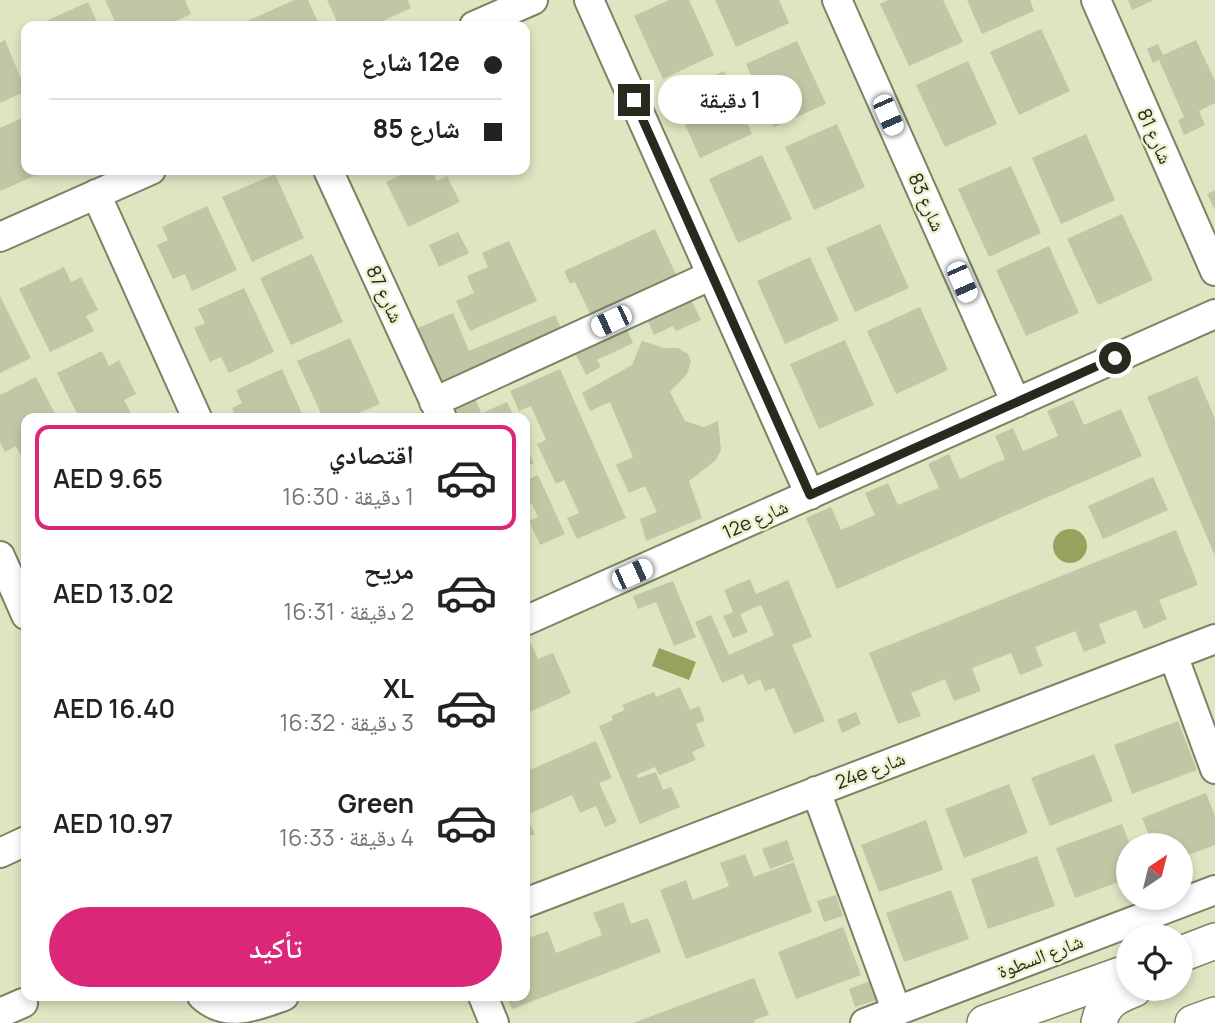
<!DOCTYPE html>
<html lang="ar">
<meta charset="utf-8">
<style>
:root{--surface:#fff;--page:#f2f2f2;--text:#222;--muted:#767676;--line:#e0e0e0;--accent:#db2777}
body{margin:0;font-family:Manrope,"Noto Naskh Arabic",sans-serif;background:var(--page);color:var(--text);direction:rtl;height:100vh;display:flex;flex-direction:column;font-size:26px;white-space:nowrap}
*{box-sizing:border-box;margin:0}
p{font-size:23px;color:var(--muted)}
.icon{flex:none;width:38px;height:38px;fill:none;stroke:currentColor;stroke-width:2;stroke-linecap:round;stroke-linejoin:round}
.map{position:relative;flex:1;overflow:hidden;direction:ltr}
.side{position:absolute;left:21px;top:413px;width:509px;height:588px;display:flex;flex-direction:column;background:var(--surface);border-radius:14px;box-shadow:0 4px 10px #0003;direction:rtl}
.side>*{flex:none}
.banner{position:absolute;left:21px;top:21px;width:509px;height:154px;border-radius:14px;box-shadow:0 4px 10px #0003;direction:rtl;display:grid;align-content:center;height:154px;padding:0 28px;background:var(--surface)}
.needle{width:46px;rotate:35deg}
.fabs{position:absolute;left:1116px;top:833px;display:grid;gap:14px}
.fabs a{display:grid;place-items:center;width:77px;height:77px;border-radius:50%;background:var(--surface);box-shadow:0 4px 10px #0003;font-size:35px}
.end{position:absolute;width:32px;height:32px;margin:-16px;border:9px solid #272a1c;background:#fff;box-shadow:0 0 0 4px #fff}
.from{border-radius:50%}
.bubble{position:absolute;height:49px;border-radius:24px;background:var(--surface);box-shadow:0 4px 10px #0003;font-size:23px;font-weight:600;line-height:49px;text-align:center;direction:rtl}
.car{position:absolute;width:21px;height:42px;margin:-21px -10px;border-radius:9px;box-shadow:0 0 5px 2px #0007;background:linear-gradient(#fff 24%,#345 0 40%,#fff 0 76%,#345 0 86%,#fff 0)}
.banner b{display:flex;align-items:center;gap:24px;height:66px;font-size:26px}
.banner b+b{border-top:2px solid var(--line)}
.banner i{width:18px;height:18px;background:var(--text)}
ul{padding:12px 0 0;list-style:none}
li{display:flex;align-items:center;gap:21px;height:105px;margin:0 14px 10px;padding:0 14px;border:4px solid transparent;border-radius:14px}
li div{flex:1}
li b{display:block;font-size:26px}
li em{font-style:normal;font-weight:600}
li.on{border-color:var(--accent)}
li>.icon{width:63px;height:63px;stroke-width:1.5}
.primary-button{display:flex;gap:14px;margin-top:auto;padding:14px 28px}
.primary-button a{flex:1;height:80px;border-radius:42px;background:var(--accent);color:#fff;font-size:28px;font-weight:600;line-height:80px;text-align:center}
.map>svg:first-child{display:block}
.water{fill:#96a35e}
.building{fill:#c0c7a4}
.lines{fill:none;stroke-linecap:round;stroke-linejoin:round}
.minor-casing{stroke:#7c8362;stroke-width:32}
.major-casing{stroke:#7c8362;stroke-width:38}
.minor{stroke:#fff;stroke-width:28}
.major{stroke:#fff;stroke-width:35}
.route{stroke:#272a1c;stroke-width:9}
.labels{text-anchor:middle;stroke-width:5;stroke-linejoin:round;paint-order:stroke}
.street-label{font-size:19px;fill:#272a1c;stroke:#eaf2ce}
</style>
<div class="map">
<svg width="1215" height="1023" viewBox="0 0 1215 1023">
<rect width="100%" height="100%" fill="#dde5c1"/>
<path class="water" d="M1053 546a17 17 0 1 1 34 0a17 17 0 1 1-34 0Z
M659,648l37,14 -7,18 -37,-14z"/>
<path class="building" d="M105,0h80l6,14 -26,12h-48z
M294,0h14l12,26h-84z
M327,0h81l3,8 -39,18h-33z
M669,0h20l25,55 -51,24 -29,-63z
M715,0h64l10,23 -53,24z
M888,0h55l20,42 -54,24 -29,-62z
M967,0h63l4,11 -52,23z
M1128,0h26l-22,10z
M88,2l11,24h-64z
M1041,29l29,62 -51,24 -29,-63z
M5,40l21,51 -26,12v-60z
M1196,40l19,41v22l-16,8 6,14 -21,10 -6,-15 6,-3 -25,-57 -6,3 -6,-14 11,-5 5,11z
M797,41l29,63 -52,23 -28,-63z
M968,61l29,63 -52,23 -29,-62z
M724,71l28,63 -52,24 -28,-63z
M26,116v54h22l-48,21v-63z
M837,124l28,63 -51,23 -29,-63z
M1086,134l29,66 -54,24 -29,-66z
M762,155l30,64 -54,24 -29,-64z
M1011,166l30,67 -52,24 -31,-68z
M410,170h22l5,11 10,-5 13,26 -52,25 -22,-45z
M275,174l29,64 -52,24 -30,-65z
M1215,190v20l-8,-16z
M207,206l30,64 -45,21 -7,-17 -12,5 -16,-34 11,-5 -6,-13z
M1122,214l31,66 -55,25 -31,-66z
M880,224l29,64 -54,24 -29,-64z
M655,229l24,52 -86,39 -18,-38 -5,2 -6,-13z
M458,232l11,21 -30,14 -10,-22z
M509,241l28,60 -67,30 -14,-30 18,-8 -7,-17 21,-9 -6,-14z
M1049,246l30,67 -53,23 -30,-66z
M312,254l31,68 -52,23 -31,-67z
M810,257l29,63 -54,24 -28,-63z
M64,267l7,15 10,-5 17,33 -12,6 8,15 -44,21 -31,-63z
M244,288l30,64 -45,21 -8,-16 -11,5 -16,-34 11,-5 -7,-14z
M686,289l15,31 -25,11 -3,-5 -19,9 -12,-27z
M0,296l31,62 -31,15z
M920,307l28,63 -52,24 -29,-63z
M453,313l16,38 86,-36 9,20 -122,50 -24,-57z
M626,327l7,16 -36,17 4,7 -15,8 -12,-24z
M350,338l30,66 -33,14h-24l-26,-57z
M845,340l29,65 -55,24 -29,-65z
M642,341l22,7h14l10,6 3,8 -4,12 -17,18 15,29 19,6 14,-6 3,29 -5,10 -27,21 13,37 -56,23 -6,-22 17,-7 -12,-26 -16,7 -13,-28 17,-8 -23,-55 -20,9 -8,-18 50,-28z
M102,351l7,15 10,-6 17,34 -12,6 8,15 -7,3h-46l-22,-45z
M282,369l22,49h-68l-4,-10 10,-5 -6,-13z
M560,369l66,149 -49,21 -10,-21 12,-5 -15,-33 -8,4 -19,-40 9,-4 -15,-34 -12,5 -9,-20z
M1197,376l18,43v137l-68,-159z
M36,377l21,41h-31v48l-10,-20 -11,6 -5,-10v-47z
M474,395l9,23h-24l-6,-15z
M1073,400l11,25 37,-16 21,47 -305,133 -31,-71 25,-11 10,23 34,-15 -10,-22 23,-10 10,22 41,-17 -11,-24 21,-10 11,25 45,-20 -10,-23 18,-8 10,23 35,-15 -11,-25z
M507,402l8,16h-30l-3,-5z
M525,443l9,20 -9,4z
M538,475l27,59 -25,11 -11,-24 9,-4 -6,-13 -7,3v-26z
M1153,477l15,33 -65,29 -15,-33z
M1176,530l22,55 -39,15 8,19 -23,10 -8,-19 -37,14 7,19 -22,9 -9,-21 -40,16 8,19 -23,9 -9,-22 -39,15 9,23 -27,10 -9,-22 -34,14 10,23 -23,8 -29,-71z
M750,579l6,15 32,-14 24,57 -20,8 33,76 -31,13 -20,-46 -9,3 -5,-12 -12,6 -5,-11 -21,9 -27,-61 16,-7 18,40 45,-20 -13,-30 -21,9 8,18 -15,6 -10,-22 10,-4 -9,-22z
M673,581l23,56 -22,9 -18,-44 -18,7 -5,-13z
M529,639l9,20 15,-6 18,40 -46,21v-73z
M680,687l10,23 9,-4 6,15 -9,3 9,22 -13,6 4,8 -37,15 -4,-8 -19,8 2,3 18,-6 7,18 8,-3 9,20 -40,17 -41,-98 14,-6 -2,-4 14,-6 -3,-5 32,-13 2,5z
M856,712l5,12 -19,9 -5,-13z
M1178,721l19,49 -65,24 -18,-49z
M596,741l16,37 -13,5 18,39 -12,5 -9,-21 -16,7 -8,-18 -46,20 9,19 -10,4v-66z
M1094,754l19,47 -63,25 -19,-48z
M1009,784l19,49 -64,25 -19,-49z
M1206,793l9,23v29l-34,13v-13h-28l-11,-27z
M926,820l17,50 -64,22 -18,-47z
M1122,824l8,21 -1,33 -54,20 -19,-50z
M787,840l7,20 -24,9 -8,-20z
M745,854l9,23 40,-15 18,50 -126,47 -26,-69 26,-10 7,20 36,-14 -9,-23z
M1037,856l18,50 -67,23 -17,-50z
M951,890l18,49 -65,23 -18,-49z
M836,895l7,21 -19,6 -7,-21z
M623,902l8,22 17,-6 13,34 -149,57 -6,-13h19v-31l3,-1 -3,-9v-16l23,-8 8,22 46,-18 -9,-22z
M843,927l18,48 -65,24 -18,-47z
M754,978l15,37 -15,5 1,3h-122z
M870,981l7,19 -22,7 -6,-18z"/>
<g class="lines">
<g class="minor-casing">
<path id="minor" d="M589,0l221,495
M837,0l179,403
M1096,0l119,271
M474,26l59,-26
M328,170l114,248
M96,194l101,224
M0,237l151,-67
M434,402l278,-127
M0,556l26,59
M525,621l690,-307
M1173,655l42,114
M816,791l81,221
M0,853l26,-12
M525,903l690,-264
M202,996c25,23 54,10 82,0
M483,996l11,27
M0,1013l23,-10
M865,1023l350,-133"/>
</g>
<g class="major-casing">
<path id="major" d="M1181,954l34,-13
M985,1023l144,-51
M1099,1023c4,-21 17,-27 35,-34
M1193,1023l22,-8"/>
</g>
<use href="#minor" class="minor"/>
<use href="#major" class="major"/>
</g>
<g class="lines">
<path class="route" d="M634,100l176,395 305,-137"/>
</g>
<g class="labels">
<g class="street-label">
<text transform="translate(1155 136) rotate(66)" y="7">شارع 81</text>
<text transform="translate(927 202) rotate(66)" y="7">شارع 83</text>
<text transform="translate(385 294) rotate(65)" y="7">شارع 87</text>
<text transform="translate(755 519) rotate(-24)" y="7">12e شارع</text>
<text transform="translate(870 770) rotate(-21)" y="7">24e شارع</text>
<text transform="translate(1040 956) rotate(-21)" y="7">شارع السطوة</text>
</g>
</g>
</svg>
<div class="fabs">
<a><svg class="needle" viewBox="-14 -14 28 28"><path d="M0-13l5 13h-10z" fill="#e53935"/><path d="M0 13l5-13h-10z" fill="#767676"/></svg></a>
<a><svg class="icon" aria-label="locate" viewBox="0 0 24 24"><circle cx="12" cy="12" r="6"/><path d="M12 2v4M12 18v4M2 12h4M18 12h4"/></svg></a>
</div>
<i class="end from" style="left:1115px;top:358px"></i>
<i class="end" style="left:634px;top:100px"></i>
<div class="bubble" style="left:658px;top:75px;width:144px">1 دقيقة</div>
<i class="car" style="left:888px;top:115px;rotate:156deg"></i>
<i class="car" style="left:962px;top:282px;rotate:156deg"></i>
<i class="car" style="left:611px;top:321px;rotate:245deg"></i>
<i class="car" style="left:632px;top:574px;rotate:66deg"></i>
<div class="banner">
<b><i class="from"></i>12e شارع</b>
<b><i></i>شارع 85</b>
</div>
<section class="side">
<ul>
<li class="on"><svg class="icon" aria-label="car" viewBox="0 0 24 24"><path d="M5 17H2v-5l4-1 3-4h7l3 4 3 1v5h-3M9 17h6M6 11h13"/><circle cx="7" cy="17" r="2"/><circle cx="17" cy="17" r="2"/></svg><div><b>اقتصادي</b><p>1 دقيقة · 16:30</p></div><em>AED 9.65</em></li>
<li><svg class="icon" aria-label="car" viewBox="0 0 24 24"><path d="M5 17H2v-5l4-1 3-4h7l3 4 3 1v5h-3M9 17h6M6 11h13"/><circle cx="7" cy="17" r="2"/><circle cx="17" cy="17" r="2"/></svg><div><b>مريح</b><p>2 دقيقة · 16:31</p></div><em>AED 13.02</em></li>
<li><svg class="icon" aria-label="car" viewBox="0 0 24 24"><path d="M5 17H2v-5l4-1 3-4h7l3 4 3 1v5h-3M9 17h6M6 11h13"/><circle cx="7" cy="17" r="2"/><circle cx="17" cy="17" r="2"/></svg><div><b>XL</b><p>3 دقيقة · 16:32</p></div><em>AED 16.40</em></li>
<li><svg class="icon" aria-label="car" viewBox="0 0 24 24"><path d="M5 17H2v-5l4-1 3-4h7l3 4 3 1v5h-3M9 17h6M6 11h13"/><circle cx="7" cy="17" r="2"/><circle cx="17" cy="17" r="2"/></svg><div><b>Green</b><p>4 دقيقة · 16:33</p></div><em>AED 10.97</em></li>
</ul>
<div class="primary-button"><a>تأكيد</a></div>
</section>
</div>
